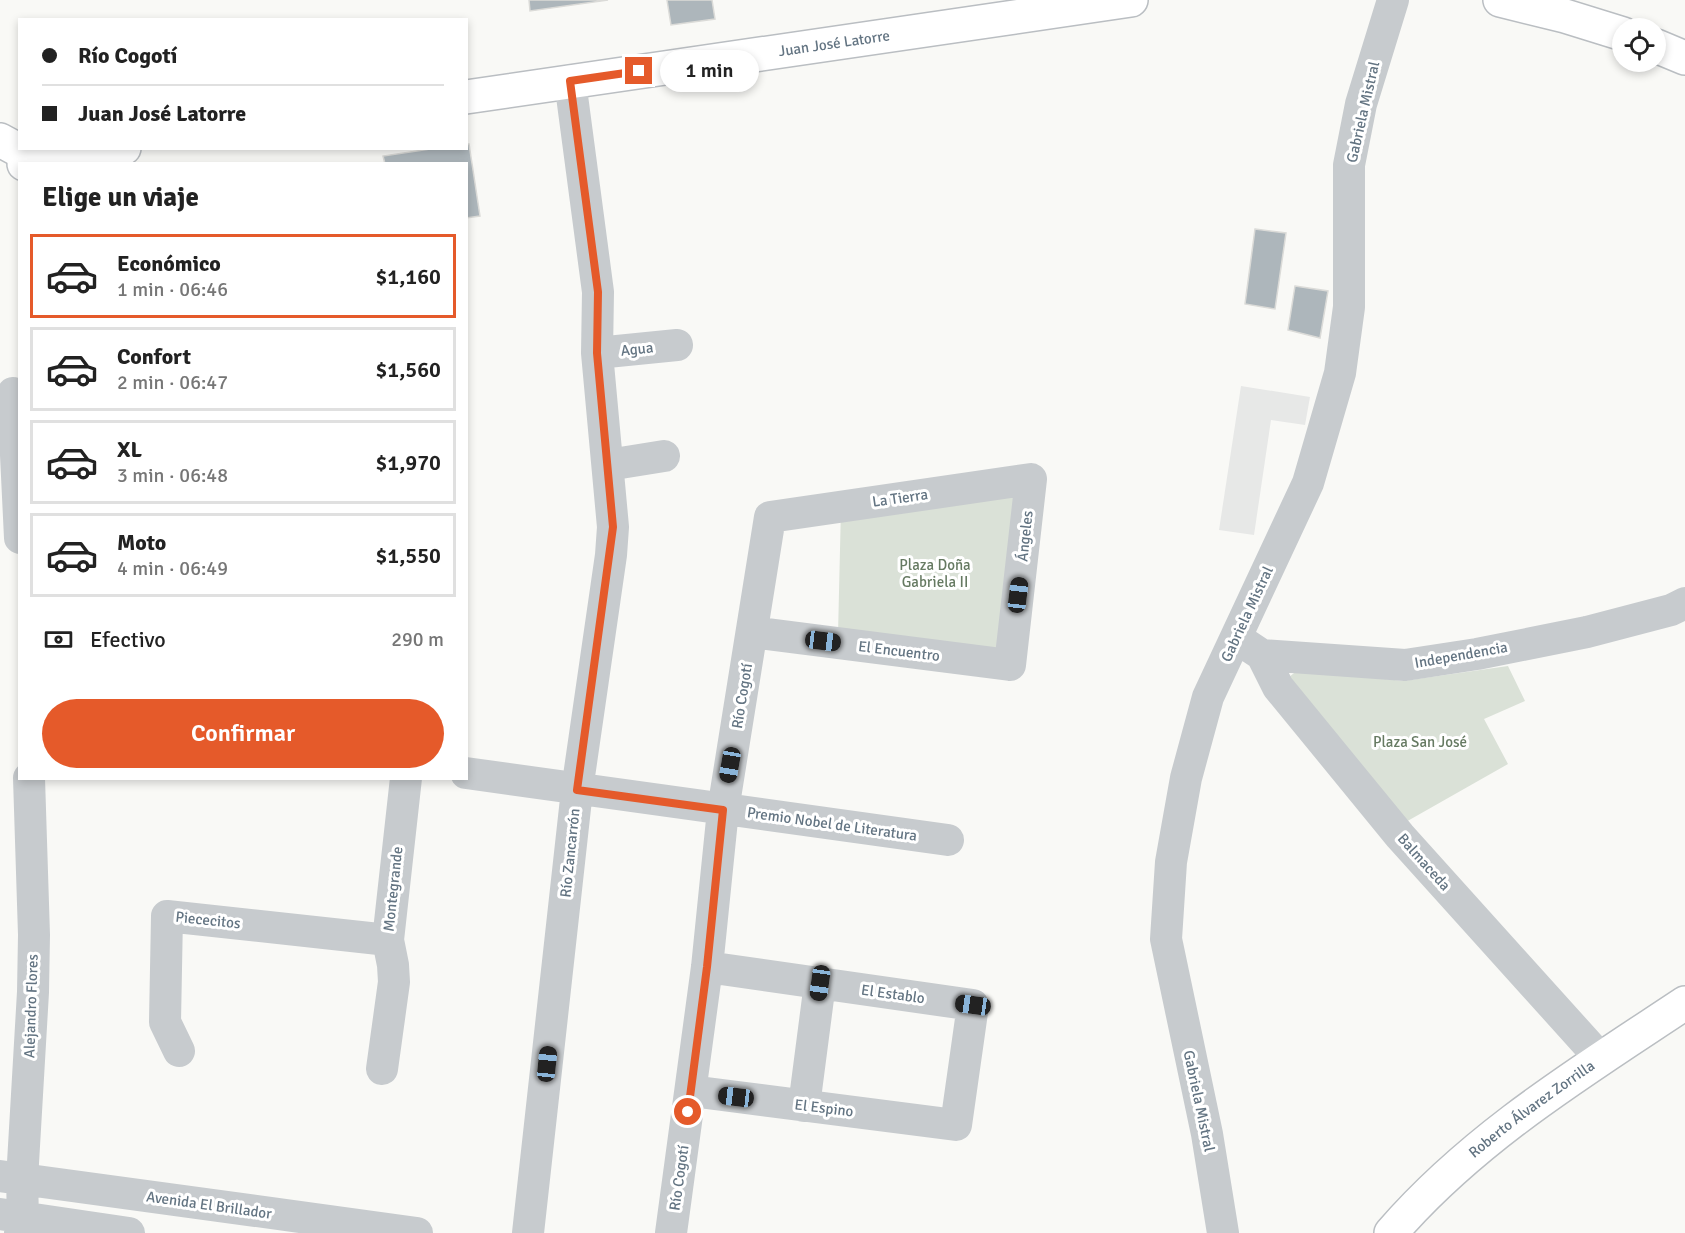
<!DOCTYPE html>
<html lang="es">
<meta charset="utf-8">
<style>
:root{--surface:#fff;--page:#f6f6f6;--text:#222;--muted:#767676;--line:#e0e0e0;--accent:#e55a2a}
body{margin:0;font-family:Signika,sans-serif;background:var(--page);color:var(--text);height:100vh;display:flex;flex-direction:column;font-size:22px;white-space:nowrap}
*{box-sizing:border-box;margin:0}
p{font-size:20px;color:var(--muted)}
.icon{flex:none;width:33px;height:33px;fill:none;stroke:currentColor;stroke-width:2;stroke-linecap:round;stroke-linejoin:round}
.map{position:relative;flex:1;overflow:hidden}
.details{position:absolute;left:18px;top:162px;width:450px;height:618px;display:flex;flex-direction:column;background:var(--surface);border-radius:0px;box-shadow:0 3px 9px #0003}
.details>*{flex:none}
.guide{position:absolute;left:18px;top:18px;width:450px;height:132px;border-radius:0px;box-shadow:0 3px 9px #0003;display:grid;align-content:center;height:132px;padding:0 24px;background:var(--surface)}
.fabs{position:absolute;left:1612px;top:18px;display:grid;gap:12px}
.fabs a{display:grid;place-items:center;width:54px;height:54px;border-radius:50%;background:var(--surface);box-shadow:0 3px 9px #0003;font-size:30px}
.end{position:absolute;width:27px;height:27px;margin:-14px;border:8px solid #e55a2a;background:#fff;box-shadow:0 0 0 3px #fff}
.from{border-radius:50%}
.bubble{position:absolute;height:42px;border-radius:21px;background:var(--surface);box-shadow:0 3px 9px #0003;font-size:20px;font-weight:600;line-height:42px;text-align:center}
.car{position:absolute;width:18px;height:36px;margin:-18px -9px;border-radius:8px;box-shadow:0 0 4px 2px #0007;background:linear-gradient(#222 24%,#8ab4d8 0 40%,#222 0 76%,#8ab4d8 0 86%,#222 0)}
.guide b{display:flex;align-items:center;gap:21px;height:57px;font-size:22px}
.guide b+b{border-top:2px solid var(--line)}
.guide i{width:15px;height:15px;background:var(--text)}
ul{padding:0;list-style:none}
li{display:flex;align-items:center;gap:18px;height:84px;margin:0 12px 9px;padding:0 12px;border:3px solid var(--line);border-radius:0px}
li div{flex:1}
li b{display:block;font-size:22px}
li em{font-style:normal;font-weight:600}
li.selected{border-color:var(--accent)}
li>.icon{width:54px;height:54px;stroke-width:1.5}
h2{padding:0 24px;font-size:27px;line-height:72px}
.pay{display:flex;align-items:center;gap:15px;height:66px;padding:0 24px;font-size:22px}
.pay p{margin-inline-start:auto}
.action{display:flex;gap:12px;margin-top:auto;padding:12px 24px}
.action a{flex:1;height:69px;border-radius:36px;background:var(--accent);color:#fff;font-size:24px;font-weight:600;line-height:69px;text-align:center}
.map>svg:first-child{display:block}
.built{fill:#e7e8e7}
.green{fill:#dae1d7}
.building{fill:#adb6bb;stroke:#dbdbd8;stroke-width:1.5}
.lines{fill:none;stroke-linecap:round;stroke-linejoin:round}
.major-casing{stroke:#babec2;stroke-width:36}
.minor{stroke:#c7cbce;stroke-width:32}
.major{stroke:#fff;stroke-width:33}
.route{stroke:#e55a2a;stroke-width:8}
.labels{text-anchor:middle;stroke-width:6;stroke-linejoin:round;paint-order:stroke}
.street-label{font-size:15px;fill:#637482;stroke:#fff}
.park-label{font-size:15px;fill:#667a62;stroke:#fff}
</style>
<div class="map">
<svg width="1685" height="1233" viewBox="0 0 1685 1233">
<rect width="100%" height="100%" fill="#f9f9f6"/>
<path class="built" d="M1241,386l69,11 -5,28 -34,-5 -17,115 -35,-5z"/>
<path class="green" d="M1019,493l-19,162 -162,-20 3,-128z
M1508,666l17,35 -41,18 24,45 -104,59 -121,-141 16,-13 104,12z"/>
<path class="building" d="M529,0h79l-78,11z
M667,0h45l3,19 -44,6z
M466,144h3l11,72 -14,2v-54h-81l-2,-8 54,-8h29z
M1255,229l31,4 -11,76 -30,-5z
M1295,286l33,5 -8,47 -32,-8z"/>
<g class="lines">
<g class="major-casing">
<g id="major">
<path d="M1500,0l65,16 58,18"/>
<path d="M1656,46l29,12"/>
<path id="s1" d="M466,97l665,-97"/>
<path d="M0,140l24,13 23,7"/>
<path d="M24,164l100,-16"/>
<path id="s2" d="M1391,1233c82,-95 190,-161 294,-230"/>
</g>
</g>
<path class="minor" d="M597,353l80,-8
M13,393l7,145
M608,465l56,-9
M1247,645l15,10 143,10 72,-11 110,-22 84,-22 14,-7
M1262,655l16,32 122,149 201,223
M466,773l482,67
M179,1051l-14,-29 2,-106 221,24
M382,1069l12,-87 -1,-17 -5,-25 18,-162
M691,1091l265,34 17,-120 -266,-38
M804,1106l16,-123
M0,1176l417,57
M0,1214l129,19
M20,1233l3,-16 -1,-37 11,-188 1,-57 -5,-157
M528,1233l49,-443 34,-235 2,-28 -16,-174 1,-61 -28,-211
M671,1233l36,-266 16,-157 47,-293 261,-38 -21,186 -258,-33
M1223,1233l-16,-99 -41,-195 5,-77 15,-84 22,-81 100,-214 32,-110 9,-66v-142l12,-61 32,-104"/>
<use href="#major" class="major"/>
</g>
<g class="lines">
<path class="route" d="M639,71l-69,10 28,211 -1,61 16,174 -36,263 146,20 -16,157 -19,145"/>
</g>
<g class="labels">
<g class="street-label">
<text dy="5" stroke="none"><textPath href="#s1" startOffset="372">Juan José Latorre</textPath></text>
<text transform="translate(1363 112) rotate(-77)" y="5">Gabriela Mistral</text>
<text transform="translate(637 349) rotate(-6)" y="5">Agua</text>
<text transform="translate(900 498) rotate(-8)" y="5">La Tierra</text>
<text transform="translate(1025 536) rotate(-84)" y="5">Ángeles</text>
<text transform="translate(1247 614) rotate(-65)" y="5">Gabriela Mistral</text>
<text transform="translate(899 651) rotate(7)" y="5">El Encuentro</text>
<text transform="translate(1461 655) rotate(-10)" y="5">Independencia</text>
<text transform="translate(742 696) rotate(-81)" y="5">Río Cogotí</text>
<text transform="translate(832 824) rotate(8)" y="5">Premio Nobel de Literatura</text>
<text transform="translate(570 853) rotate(-84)" y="5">Río Zancarrón</text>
<text transform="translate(1424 862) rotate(48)" y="5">Balmaceda</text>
<text transform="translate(393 889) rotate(-84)" y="5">Montegrande</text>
<text transform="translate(208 920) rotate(6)" y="5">Piececitos</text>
<text transform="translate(893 994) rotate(8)" y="5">El Establo</text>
<text transform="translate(31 1006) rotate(-88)" y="5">Alejandro Flores</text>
<text transform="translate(1199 1101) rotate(78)" y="5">Gabriela Mistral</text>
<text transform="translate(824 1108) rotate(7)" y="5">El Espino</text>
<text dy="5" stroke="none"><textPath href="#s2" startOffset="188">Roberto Álvarez Zorrilla</textPath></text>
<text transform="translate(679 1178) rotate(-82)" y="5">Río Cogotí</text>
<text transform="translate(209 1205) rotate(8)" y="5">Avenida El Brillador</text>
</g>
<g class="park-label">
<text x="935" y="570">Plaza Doña<tspan x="935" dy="17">Gabriela II</tspan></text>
<text x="1420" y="747">Plaza San José</text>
</g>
</g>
</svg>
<div class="fabs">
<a><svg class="icon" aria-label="locate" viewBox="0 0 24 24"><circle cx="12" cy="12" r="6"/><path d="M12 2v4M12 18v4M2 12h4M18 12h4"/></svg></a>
</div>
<i class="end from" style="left:688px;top:1112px"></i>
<i class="end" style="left:639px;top:71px"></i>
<div class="bubble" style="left:660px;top:50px;width:99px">1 min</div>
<i class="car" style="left:1018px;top:595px;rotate:7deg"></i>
<i class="car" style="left:823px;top:641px;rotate:97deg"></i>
<i class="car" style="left:730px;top:765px;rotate:190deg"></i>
<i class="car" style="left:820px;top:983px;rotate:188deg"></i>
<i class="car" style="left:973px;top:1005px;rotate:278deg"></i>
<i class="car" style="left:547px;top:1064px;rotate:6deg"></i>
<i class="car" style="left:736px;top:1097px;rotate:277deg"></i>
<div class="guide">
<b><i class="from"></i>Río Cogotí</b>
<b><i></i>Juan José Latorre</b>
</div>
<section class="details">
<h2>Elige un viaje</h2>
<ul>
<li class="selected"><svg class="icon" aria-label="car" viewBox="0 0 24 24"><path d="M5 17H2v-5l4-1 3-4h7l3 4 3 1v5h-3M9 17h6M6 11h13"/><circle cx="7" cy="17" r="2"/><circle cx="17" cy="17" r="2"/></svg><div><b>Económico</b><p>1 min · 06:46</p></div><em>$1,160</em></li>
<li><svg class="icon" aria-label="car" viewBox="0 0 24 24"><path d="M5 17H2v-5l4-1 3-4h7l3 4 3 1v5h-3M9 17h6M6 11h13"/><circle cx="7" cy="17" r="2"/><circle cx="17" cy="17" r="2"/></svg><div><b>Confort</b><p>2 min · 06:47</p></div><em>$1,560</em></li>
<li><svg class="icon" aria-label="car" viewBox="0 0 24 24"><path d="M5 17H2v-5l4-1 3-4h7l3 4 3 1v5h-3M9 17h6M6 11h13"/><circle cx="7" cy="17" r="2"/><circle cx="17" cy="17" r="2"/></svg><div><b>XL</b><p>3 min · 06:48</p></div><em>$1,970</em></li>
<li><svg class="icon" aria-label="car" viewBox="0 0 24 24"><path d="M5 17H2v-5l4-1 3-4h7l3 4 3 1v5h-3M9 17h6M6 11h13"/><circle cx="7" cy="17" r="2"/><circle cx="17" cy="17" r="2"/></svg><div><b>Moto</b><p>4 min · 06:49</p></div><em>$1,550</em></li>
</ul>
<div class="pay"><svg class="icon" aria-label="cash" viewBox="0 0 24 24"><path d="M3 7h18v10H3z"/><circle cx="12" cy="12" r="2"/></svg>Efectivo<p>290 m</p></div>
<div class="action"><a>Confirmar</a></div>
</section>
</div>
